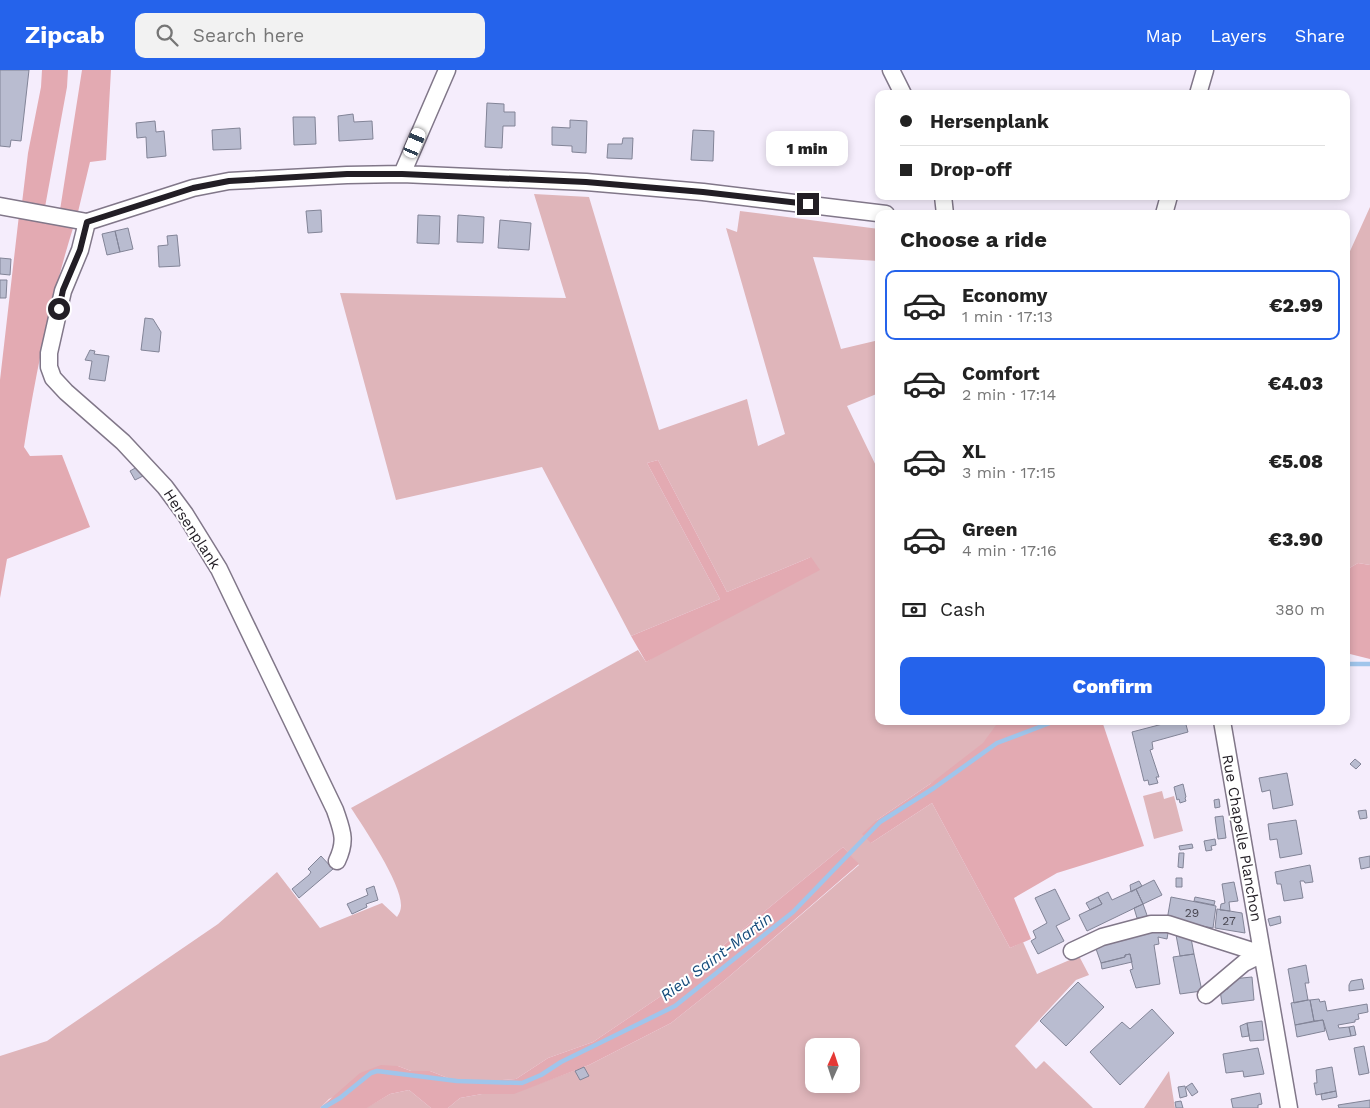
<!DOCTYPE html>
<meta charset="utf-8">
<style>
:root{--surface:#fff;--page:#f2f2f2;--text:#222;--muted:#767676;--line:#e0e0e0;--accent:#2563eb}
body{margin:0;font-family:"Work Sans",sans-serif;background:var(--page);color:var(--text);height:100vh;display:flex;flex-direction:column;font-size:19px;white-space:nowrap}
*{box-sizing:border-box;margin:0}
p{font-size:16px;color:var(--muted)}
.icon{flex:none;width:28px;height:28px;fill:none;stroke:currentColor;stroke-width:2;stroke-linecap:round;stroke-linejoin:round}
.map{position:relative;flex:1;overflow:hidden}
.panel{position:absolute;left:875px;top:140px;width:475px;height:515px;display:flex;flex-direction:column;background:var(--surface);border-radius:10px;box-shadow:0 2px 8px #0003}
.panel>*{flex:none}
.banner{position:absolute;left:875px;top:20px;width:475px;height:110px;border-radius:10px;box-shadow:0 2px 8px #0003;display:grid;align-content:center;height:110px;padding:0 25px;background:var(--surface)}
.needle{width:32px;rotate:3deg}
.buttons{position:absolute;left:805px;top:968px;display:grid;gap:10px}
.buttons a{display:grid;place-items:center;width:55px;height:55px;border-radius:10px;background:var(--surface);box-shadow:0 2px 8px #0003;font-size:25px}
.end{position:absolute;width:22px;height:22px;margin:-11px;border:6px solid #221e25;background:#fff;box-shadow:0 0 0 2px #fff}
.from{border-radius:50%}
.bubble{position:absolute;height:35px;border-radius:10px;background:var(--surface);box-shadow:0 2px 8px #0003;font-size:16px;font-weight:800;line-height:35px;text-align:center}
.car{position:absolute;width:15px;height:30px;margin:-15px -8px;border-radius:6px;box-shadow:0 0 4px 1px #0007;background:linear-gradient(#fff 24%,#345 0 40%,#fff 0 76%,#345 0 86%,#fff 0)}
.banner b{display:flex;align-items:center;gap:18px;height:48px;font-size:19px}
.banner b+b{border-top:1px solid var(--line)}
.banner i{width:12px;height:12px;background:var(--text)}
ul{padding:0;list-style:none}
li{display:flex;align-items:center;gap:15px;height:70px;margin:0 10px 8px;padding:0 15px;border:2px solid transparent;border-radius:10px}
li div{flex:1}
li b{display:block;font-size:19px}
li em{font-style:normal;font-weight:800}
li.on{border-color:var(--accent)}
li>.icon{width:45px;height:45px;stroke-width:1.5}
h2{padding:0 25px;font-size:22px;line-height:60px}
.pay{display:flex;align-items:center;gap:12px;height:55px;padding:0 25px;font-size:19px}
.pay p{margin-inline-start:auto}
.primary-button{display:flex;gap:10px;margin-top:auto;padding:10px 25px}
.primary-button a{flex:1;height:58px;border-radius:10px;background:var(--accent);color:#fff;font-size:20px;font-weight:800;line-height:58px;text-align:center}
header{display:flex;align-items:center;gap:30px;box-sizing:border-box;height:70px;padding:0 25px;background:var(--accent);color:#fff}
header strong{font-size:24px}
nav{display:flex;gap:28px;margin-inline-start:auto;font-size:18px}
.search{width:350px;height:45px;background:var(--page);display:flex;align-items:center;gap:12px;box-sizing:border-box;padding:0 18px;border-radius:10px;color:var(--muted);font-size:19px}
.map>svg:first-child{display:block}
.green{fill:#dfb5ba;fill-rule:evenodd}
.forest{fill:#e3aab2}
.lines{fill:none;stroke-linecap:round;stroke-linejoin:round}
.stream{stroke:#a0c5eb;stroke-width:4.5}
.building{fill:#b9bcd0;stroke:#828497}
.minor-casing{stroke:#817789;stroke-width:19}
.minor{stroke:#fff;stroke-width:16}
.route{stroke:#221e25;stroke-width:6}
.labels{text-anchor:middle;stroke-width:4;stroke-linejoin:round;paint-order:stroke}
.number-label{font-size:12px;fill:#484650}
.street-label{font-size:15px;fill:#221e25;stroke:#fff}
.water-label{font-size:16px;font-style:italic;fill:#164c7c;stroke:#fff}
</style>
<header>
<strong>Zipcab</strong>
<div class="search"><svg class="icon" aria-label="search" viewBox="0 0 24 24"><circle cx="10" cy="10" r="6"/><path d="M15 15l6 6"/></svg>Search here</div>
<nav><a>Map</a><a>Layers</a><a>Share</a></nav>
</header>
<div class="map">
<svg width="1370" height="1038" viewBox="0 0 1370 1038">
<rect width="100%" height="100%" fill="#f5edfc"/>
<path class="green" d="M534,124l55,3 70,233 88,-31 11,47 27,-12 -59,-206 11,4 3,-21 139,18v32l-66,-4 28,92 38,-9v53l-32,13 32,66v249h163l-112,63 -53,36 -6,23 61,-40 78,145 13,-6 14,32 42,-18 10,19 -13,5 -61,66 21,23 8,-8 49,47h-645l12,-10 22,-4 32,-1 75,-28 82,-42 54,-43 134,-115 -16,-18 -179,147 -71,48 -45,16 -32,21 -45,3 -18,-2 -23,-9h-19l-13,-5 -69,33 -9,9h-320v-52l47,-15 171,-117 59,-52 43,56 62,-25 15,14c2,-3 4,-7 4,-11 1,-22 -37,-78 -50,-98l287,-158 8,12 165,-105 -84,35 -69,-132 -11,3 73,136 -89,37 -89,-169 -146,33 -56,-207 226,5zM814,976h37v38h-37z
M1370,137v358l-12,-2 -12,7v-310z
M1162,721l2,8 10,-3 9,35 -29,8 -11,-43z
M1169,1001l6,37h-31z
M409,1020l22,18h-65l24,-14z"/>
<path class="forest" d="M42,0h26l-1,17 -22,120 -23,-4 6,-50 13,-66z
M82,0h29l-5,90 -16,2 -12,50 -18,-2z
M19,145l55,10c-23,73 -38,146 -50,222l6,9 32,-1 28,72 -83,32 -7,39v-218z
M658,390l69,132 84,-35 9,13 -174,92 -15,-26 89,-37 -73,-136z
M1358,493l12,2v94l-24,-6v-83z
M999,651h103l42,125 -87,27 -43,25 17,41 -21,9 -78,-145 -61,40 -9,-9 15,-14 53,-36 53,-41z
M843,777l16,17 -134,116 -54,43 -82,42 -75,29h-32l-22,4 -12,10h-17l-22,-18 -19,4 -23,14h-47l40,-35 21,-8 17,1 13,5h19l23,9 18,2 45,-3 32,-21 45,-16 71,-48z"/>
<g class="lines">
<path class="stream" d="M1346,594h24
M323,1038l17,-10 31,-25 6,-2 80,10 65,2 19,-8 20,-13 114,-56 118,-94 87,-90 54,-34 63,-45 58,-22"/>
</g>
<path class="building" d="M0,0h29l-8,71 -10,-1 -1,7 -10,-1z
M487,33l17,1v8h11v14h-12l-1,22 -17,-1z
M353,44l1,8 18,-1 1,18 -34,2 -1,-25z
M293,47h22l1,27 -22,1z
M570,50l17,1 -1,32 -14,-1v-6l-20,-1v-18l18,1z
M155,51l1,11 8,-1 2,25 -19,2 -1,-21 -9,1 -1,-15z
M240,58l1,21 -28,1 -1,-20z
M693,60l21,1 -1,30 -22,-1z
M623,68h10l-1,21 -25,-1 1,-14h14z
M321,140l1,22 -14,1 -2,-22z
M418,145l22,1 -1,28 -22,-1z
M458,145l26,2 -1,26 -26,-1z
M500,150l31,3 -2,27 -31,-2z
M128,158l5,21 -13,3 -5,-21z
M115,161l5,21 -13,3 -5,-21z
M177,165l3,31 -21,1 -1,-21 10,-1 -1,-9z
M0,188l11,1 -1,16 -10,-1z
M0,210h7l-1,18h-6z
M145,248l8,1 8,13 -2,20 -18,-2z
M90,280l5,1 -1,3 15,2 -4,25 -16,-2 3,-18 -7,-1z
M137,397l6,9 -8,4 -5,-9z
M1174,651h11l3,11 -36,10 1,7 -3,1 9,27h-3l2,6 -9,2 -1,-5 -4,1 -12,-49z
M1355,689l6,5 -5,5 -6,-5z
M1287,703l6,32 -20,4 -3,-19 -8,2 -3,-14z
M1183,714l3,13 -1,1 1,3 -6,2 -1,-4 -2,1 -3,-13z
M1219,729l1,8 -5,1 -1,-8z
M1366,740l1,8 -7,1 -2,-8z
M1223,746l3,22 -8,1 -3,-22z
M1296,750l6,34 -22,4 -3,-19 -7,1 -2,-16z
M1215,769l1,6 -5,1 1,4 -6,1 -2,-10z
M1192,774l1,4 -13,2 -1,-4z
M1179,783h5l-1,15 -5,-1z
M321,786l12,13 -34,29 -7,-9 17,-14 2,-3 -3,-3z
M1370,786v11l-9,2 -2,-11z
M1310,795l3,17 -8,1 -1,-2h-4l3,17 -19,3 -3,-17h-4l-2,-12z
M1176,808h6v9h-6z
M1154,810l8,15 -19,9 -7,-15z
M1139,811l3,5 -11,6 -1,-7z
M1234,812l4,19 -9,1 1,9 -10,-1 1,-6 4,-1 -3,-19z
M374,816l4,14 -12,4 1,3 -15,7 -5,-10 21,-9 -2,-6z
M1055,819l15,30 -14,7 8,15 -26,13 -7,-13 5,-3 -3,-7 14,-8 -12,-25z
M1136,819l7,15 -56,27 -8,-16 23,-11 -4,-7 10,-5 4,8z
M1098,827l4,7 -12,6 -4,-7z
M1171,827l45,9 -3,22 -46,-8z
M1195,827l20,4 -1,4 -20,-4z
M1143,834l5,14h-11l-3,-10z
M1217,839l25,4 3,20 -30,-5z
M1280,846l1,7 -11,3 -2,-7z
M1156,860l12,3 -1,6 -9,-2 1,7 -5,1 6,39 -24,4 -6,-18 3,-1 -3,-15 -5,1v2l-24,6 -6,-17z
M1176,865l15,3 3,16 -14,2z
M1130,884l2,8 -30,7 -1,-6 24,-6v-2z
M1194,884l8,37 -22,3 -7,-37z
M1306,895l3,18h-4l3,17 -14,3 -6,-34z
M1252,907l2,23 -32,4 -2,-14 8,-1 -1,-6 5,-4z
M1362,909l2,10 -15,2v-6l2,-4z
M1078,912l26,25 -38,39 -26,-25z
M1319,929l1,3 5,-1 2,10 40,-7 1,8 -10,2 1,5 -4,1v2l-17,3 1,3 10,-1 2,9 -22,4 -6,-20 -9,1 -4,-21z
M1308,930h2l4,21 -19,4 -4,-22z
M1152,939l22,24 -54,52 -30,-33 32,-30 8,7z
M1323,950l2,11 -28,6 -2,-12z
M1262,951l2,19 -14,1 -3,-18z
M1247,953l2,13 -7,1 -2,-11z
M1354,956l2,9 -5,1 -2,-9z
M1364,976l5,27 -10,2 -5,-27z
M1258,978l6,26 -20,3 -1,-6 -17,2 -3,-19z
M584,997l5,9 -9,4 -5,-9z
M1332,997l4,24 -20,4 -2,-12h3l-1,-13z
M1192,1013l6,9 -6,4 -6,-9z
M1185,1016l2,10 -7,2 -2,-11z
M1336,1021l1,6 -15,3 -1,-6z
M1260,1023l2,11 -4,1v3h-25l-2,-9z
M1370,1030v8h-31l-1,-3z
M1181,1031l2,7h-7l-1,-6z"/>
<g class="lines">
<g class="minor-casing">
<path id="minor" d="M891,0l12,24
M1198,24l7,-24
M402,104l45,-104
M943,126l2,18
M0,136l87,16 106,-34 36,-7 118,-6 55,-1 184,8 59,5 58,5 183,22
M1164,144l5,-18
M87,152l-7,28 -17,41 -14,62v14l4,11 13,14 57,50 42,45 20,27 34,55 116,241c7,21 12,30 2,51
M1222,651l67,387
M1072,881l30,-14 49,-13h17l94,30
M1206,925l38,-32 18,-9"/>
</g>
<use href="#minor" class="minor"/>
</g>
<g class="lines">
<path class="route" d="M59,239l4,-19 17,-40 7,-28 106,-34 36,-7 118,-7h55l184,8 117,10 105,12"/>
</g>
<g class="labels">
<g class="number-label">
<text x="1192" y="847">29</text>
<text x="1229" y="855">27</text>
</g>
<g class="street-label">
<text transform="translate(192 459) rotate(57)" y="5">Hersenplank</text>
<text transform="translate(1242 768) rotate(80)" y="5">Rue Chapelle Planchon</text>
</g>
<g class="water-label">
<text transform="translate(716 886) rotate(-37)" y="6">Rieu Saint-Martin</text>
</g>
</g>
</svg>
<div class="buttons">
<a><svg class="needle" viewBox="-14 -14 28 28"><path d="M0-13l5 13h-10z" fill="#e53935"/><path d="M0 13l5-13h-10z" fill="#767676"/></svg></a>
</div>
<i class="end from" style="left:59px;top:239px"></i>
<i class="end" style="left:808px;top:134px"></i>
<div class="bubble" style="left:766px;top:61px;width:82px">1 min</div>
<i class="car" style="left:415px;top:73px;rotate:23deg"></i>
<div class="banner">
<b><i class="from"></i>Hersenplank</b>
<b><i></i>Drop-off</b>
</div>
<section class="panel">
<h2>Choose a ride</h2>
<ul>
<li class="on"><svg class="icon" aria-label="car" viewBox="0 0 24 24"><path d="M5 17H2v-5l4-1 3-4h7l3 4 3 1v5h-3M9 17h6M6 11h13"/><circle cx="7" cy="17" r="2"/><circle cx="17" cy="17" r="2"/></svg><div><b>Economy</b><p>1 min · 17:13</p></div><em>€2.99</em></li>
<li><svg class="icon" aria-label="car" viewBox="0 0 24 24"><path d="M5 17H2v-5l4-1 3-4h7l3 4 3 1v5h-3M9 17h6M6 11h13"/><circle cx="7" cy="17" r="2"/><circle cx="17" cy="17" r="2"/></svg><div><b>Comfort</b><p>2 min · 17:14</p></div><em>€4.03</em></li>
<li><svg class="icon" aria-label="car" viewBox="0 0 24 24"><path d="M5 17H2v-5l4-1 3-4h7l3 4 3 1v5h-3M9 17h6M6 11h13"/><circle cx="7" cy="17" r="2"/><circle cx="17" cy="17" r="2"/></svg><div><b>XL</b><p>3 min · 17:15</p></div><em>€5.08</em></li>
<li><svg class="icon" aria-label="car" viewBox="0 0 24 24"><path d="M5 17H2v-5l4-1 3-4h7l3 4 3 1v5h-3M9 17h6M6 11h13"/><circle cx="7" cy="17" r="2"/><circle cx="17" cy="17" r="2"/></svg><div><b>Green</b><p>4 min · 17:16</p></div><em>€3.90</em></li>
</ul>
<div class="pay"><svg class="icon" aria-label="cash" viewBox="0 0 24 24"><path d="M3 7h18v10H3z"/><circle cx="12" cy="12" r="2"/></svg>Cash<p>380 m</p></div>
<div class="primary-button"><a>Confirm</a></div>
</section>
</div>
